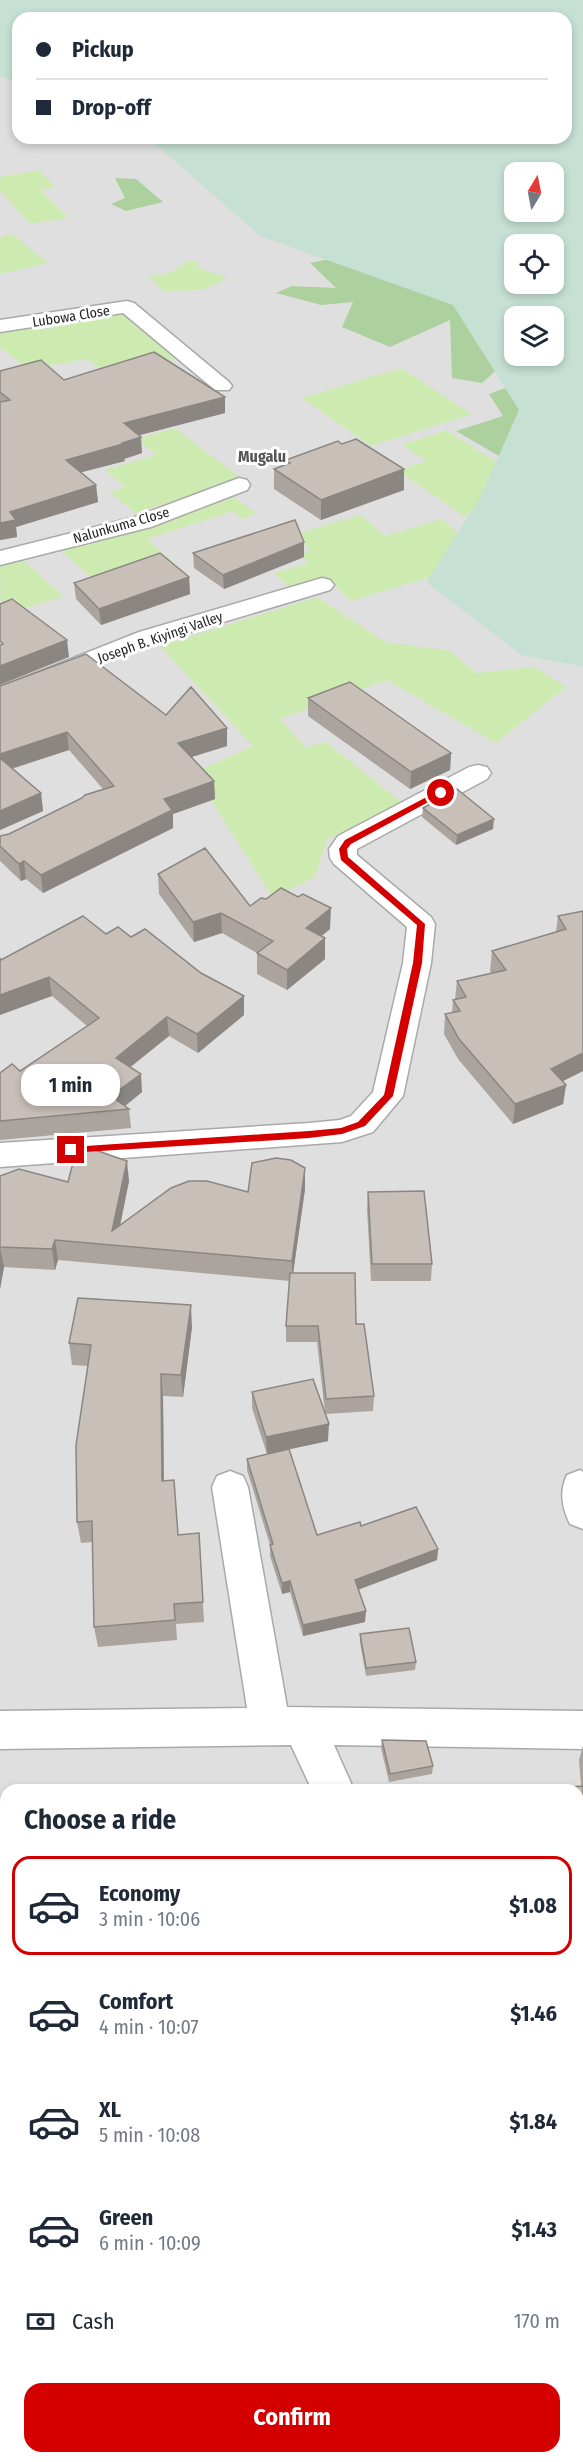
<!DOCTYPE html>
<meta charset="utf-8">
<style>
:root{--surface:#fff;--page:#f2f2f3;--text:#1f2937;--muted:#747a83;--line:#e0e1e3;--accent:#d40000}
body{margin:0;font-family:"Fira Sans Condensed",sans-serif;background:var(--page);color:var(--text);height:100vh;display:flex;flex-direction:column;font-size:22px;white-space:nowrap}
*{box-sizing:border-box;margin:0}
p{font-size:20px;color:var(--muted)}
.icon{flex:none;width:33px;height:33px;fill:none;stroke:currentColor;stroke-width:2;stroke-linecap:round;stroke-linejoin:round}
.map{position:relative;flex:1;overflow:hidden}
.sheet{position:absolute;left:0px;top:1784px;width:584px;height:680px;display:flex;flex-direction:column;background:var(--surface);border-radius:18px 18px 0 0;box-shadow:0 3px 9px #0003}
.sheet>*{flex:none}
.guide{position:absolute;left:12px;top:12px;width:560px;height:132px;border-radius:18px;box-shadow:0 3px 9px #0003;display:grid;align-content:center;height:132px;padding:0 24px;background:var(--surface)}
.needle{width:39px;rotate:10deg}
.fabs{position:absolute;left:504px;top:162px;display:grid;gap:12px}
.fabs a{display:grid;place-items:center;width:60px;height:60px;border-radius:12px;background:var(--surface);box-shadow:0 3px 9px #0003;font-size:30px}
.end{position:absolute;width:27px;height:27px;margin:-14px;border:8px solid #d40000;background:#fff;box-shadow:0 0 0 3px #fff}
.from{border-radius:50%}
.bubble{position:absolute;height:42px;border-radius:18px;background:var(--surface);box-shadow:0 3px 9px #0003;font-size:20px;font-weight:700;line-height:42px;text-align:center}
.guide b{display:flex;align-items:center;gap:21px;height:57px;font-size:22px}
.guide b+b{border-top:2px solid var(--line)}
.guide i{width:15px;height:15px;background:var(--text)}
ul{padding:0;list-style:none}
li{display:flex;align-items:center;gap:18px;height:99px;margin:0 12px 9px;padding:0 12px;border:3px solid transparent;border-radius:18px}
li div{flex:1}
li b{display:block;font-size:22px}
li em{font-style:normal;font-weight:700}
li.active{border-color:var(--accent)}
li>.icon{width:54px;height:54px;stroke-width:1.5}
h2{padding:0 24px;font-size:27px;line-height:72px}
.pay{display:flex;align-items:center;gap:15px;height:66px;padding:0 24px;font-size:22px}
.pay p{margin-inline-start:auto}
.cta{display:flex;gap:12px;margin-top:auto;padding:12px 24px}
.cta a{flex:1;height:69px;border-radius:18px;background:var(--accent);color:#fff;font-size:24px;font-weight:700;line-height:69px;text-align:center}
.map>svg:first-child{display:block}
.residential{fill:#e0dfdf;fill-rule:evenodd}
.grass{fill:#cdebb0}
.forest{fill:#add19e}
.wetland{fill:#c6e0d4;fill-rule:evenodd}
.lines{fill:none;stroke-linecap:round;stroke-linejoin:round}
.street-casing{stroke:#a9a9a9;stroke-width:3}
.street{fill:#fff;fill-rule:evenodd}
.wall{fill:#aba49e}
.shaded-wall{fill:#8b8681}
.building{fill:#c7bfb8;stroke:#8b8681;stroke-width:1.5}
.route{fill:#d40000}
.labels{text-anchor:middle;stroke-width:6;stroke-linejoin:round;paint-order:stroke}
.far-street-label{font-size:14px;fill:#222;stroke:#fff}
.far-quarter-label{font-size:16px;font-weight:bold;fill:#555;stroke:#fff}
</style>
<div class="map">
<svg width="583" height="2462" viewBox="0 0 583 2462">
<rect width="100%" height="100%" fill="#f2efe9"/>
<path class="residential" d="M0,76l18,8v54h126l309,167 66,105 -39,88 41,157 62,12v1795h-583zM6,1790h572v667h-572z"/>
<path class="grass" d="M39,170l16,17 -14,3 27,28 -38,6 -30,-33v-14z
M12,234l36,29 -48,11v-37z
M191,260l9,3 -4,4 32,11 -25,12 -40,1 -15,-16 20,-1z
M122,311l54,48 -66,17 -23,-17 -57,10 -30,-21v-17z
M401,368l71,46 -101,32 -69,-48z
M175,428l67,51 -107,34 -25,-21 15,-5 -20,-17 51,-15 -19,-16z
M446,430l110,70 -73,9 -19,7 -66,-45 28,-10 -24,-16z
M232,495l24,19 -14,5 -9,-8 -86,28 26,23 -72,24 -40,-35z
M360,515l25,21 57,-17 36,31 -5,14 -122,37 -25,-23 -36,10 -16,-15 35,-10 -10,-9 12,-4 -18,-15z
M22,559l41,37 -62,21 -1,-51z
M317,597l68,45 66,9 25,22 58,-6 32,20 -70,56 -109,-63 -107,39 26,29 20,-6 79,63 -78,34 -12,38 -42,21 -79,-125 59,-27 -93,-100z"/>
<path class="forest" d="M115,178l21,1 27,23 -37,9 -15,-7 14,-6z
M405,243l149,73h-40v39l-32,28 -30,-5 -2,-58 -60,27 -48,-20 11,-25 -32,3 -45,-12 16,-7 44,2 -26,-25z
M535,377l-7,96 -72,-42 47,-15 -14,-22z"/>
<path class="wetland" d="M0,0h583v667l-62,-12 -95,-73 54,-84 39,-88 -66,-105 -193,-69 -107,-94 -9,-4h422v-120h-548v66l-18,-8zM514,172h40v40h-40zM514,244h40v40h-40zM514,316h40v40h-40z"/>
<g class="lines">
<g class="street-casing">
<path id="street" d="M127,301l7,2 95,79 3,4 -3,4h-14l-92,-77 -123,19v-12z
M239,478l8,2 3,5 -3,5 -96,37 -151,38v-14l135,-34z
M322,578l8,2 4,5 -4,5 -173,52 -157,61v-16l139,-55z
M478,765l9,2 4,6 -4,6 -130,70v6l74,62 4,7 -4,39 -28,133 -30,36 -31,10 -342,25v-24l309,-20 31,-3 11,-4 22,-24 30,-129 4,-36 -73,-63 -4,-6 -1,-9 9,-13 131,-69z
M580,1470l3,2v57l-13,-5c-8,-16 -11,-33 -3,-49z
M230,1471l13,5 5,11 39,220 296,4v38l-249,-4 20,45h-42l-21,-45 -291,4v-38l247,-3 -35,-221 5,-11z
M578,2087h5v46h-5z"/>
</g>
<use href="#street" class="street"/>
</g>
<path class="wall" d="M0,371l64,9 161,17v16l-86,22 3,18 -18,6 1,2 -44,11 15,13 2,17 -82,25 1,10 -17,3z
M342,444l62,46 -83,30 -47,-31v-20l12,-5v-4z
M304,542v15l-80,32 -30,-21 -1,-15z
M189,577l1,17 -89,31 -25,-26 -2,-16z
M0,686l166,29 61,31 -36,11 23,24 1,18 -42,15v14l-130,65 -17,-14 -5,2 -21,-20v-25l9,-2 94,-45 -34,-39 -57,19 29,24 2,18 -43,19z
M308,698l143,55 -1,17 -40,19 -102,-73z
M423,808l70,21 -37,16 -34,-28z
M158,874l92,32 80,23 -9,7 4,23 -38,31 -30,-16v-21l-35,-20 -28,9 -35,-48z
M583,911v160l-20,10 3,4 -3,19 -50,20 -55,-65 -14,-25 1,-20 7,-1 1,-13 2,-1 2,-18 34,-8 -1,-2 2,-20 64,-19 2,-16z
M106,934l25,3 113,59v19l-46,38 -29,-17 -39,31 12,25 -17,14 4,3 2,19 -131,12v-67l20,-2 67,-45 -35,-30 -51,-36z
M305,1168v21l-12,84 63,51 18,72 -1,15 -47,3 2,27 -61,13 -15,-46v-16l73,21 -8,-71h-31v-16l4,-45 -232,-21 -3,10 -51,-3 -4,22v-113l68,6 61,-1 -9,45 128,-34z
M368,1192l64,72 -1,17h-60l-4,-72z
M192,1327l-9,70 -20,-1 1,85 10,-1 4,55 21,-2 5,89 -28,2 1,16 -79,7 -4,-20 -1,-85 -12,1 -4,-21 11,-156 -16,-1 -3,-22z
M247,1459l70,76 44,-9 77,23 -1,11 -78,29 6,33 -62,14 -13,-44 -8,2 -12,-38v-11l-23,-75z
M360,1634l56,28 -1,8 -49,6 -6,-34z
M382,1740l51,26 -1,8 -43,8 -8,-34z
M583,1745v317l-5,1v-273l3,-4 -2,-26z
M578,2243l5,2v157l-5,-3z
M517,2457h43v2l23,3h-65z"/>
<path class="shaded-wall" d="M225,397v16l-100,26 -1,-16z
M141,437l1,16 -18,6 1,2 -58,15 -1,-16z
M404,469v21l-83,30v-20z
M96,485l2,17 -82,25 1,10 -17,3v-17l10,-11z
M304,542v15l-80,32 -1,-14z
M189,577l1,17 -89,31 -2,-16z
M67,640l2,17 -69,28v-19z
M227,728v18l-48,15 -1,-18z
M67,732l2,18 -69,22v-18z
M451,753l-1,17 -40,19 1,-17z
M214,781l1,18 -42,15v14l-130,65 -2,-18 123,-76z
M41,793l2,18 -43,19v-19z
M494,819l-1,10 -37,16 1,-10z
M24,861l2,18 -5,2 -2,-17z
M331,908l-1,21 -24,20v-21z
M221,913l1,20 -28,9 -1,-20z
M325,938v21l-38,31v-20z
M49,977l3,19 -52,19v-20z
M244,996v19l-46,38 -1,-19z
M167,1017l2,19 -51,41 -2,-19z
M583,1053v18l-34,17 2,-19z
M141,1074l1,18 -22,18 -9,-14z
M566,1085l-3,19 -50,20 2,-20z
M127,1161l2,20 -13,64 -4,-14z
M305,1168v21l-13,92v-20z
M55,1240l3,20 -3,10 -3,-21z
M0,1247l4,20 -4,22z
M191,1305l1,22 -9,70 -2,-22z
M161,1374l2,22 1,106 -2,-21z
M329,1424l-1,17 -61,13 -1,-17z
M438,1549l-1,11 -82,31v-11z
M290,1581v11l-8,2v-11z
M366,1611l-1,11 -62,14v-11z
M168,2457h4l-1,5h-4z"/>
<path class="building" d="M154,352l71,45 -101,26 17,14 -19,6 1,1 -57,16 30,25 -86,27 6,8 -16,3v-121l10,-2 -10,-8v-21l41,-11 23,20z
M356,439l48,30 -83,31 -47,-31 16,-6 -4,-3 52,-19 4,3z
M295,520l9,22 -81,33 -30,-22z
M160,553l29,24 -90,32 -25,-26z
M12,599l55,41 -67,26v-21l3,-1 -3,-3v-37z
M86,654l80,61 25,-28 36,41 -49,15 36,38 -50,18 8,11 -131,65 -17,-14 -5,3 -19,-18v-10l9,-2 73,-36 3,-3 29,-9 -47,-54 -67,22v-68z
M350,682l101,71 -40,19 -103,-74z
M0,758l41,35 -41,18z
M457,789l37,30 -37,16 -34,-27z
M205,848l45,58 11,-8 5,1 15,-11 17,9 5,-3 28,14 -25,20 19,10 -38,32 -30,-17 16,-12 -52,-28 -28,9 -35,-48z
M583,911v142l-32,16 15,16 -51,19 -56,-65 -14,-25 15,-3 -7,-11 13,-3 -9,-16 49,-11 -14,-19 74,-22 -8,-13z
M83,916l23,18 12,-7 13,10 14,-8 56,44 43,23 -47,38 -30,-17 -51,41 25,16 -30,22 18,13 -129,12v-48l12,-9 8,7 79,-53 -50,-41 -49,18v-37l1,2z
M78,1144l49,17 -15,70 59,-43 18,-7h18l41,11 4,-29 24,-5 15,2 14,8 -13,93 -237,-21 -3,9 -52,-2v-71l19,-7 49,13z
M424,1191l8,73h-60l-4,-72z
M290,1273h65l1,51h8l10,72 -48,3 -8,-73h-32z
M78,1298l113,7 -10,70 -20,-1 1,107 12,-1 4,55 21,-2 4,69 -29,2 1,16 -81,7 -2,-106 -15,1 -1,-77 15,-100 -22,-2z
M313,1379l16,45 -63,13 -14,-45z
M289,1449l28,86 43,-13 1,4 55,-19 22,42 -83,31 11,31 -63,14 -13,-44 -8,2 -12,-38 3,-1 -26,-85z
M409,1628l7,34 -50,6 -6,-34z
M382,1740l44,1 7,25 -43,8z
M583,1786v263l-5,1v-260h-30v-1z
M578,2243l5,2v145l-5,-2z
M119,2457h49l-1,5h-49z
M522,2457h38v2h23v3h-61z"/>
<path class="route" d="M438,791l7,2 -94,51 -4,5 1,8 77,67 -3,39 -29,133 -28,30 -23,8 -33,4 -241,15v-5l3,-1 238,-16 32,-3 17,-6 26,-27 29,-132 4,-38 -76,-65 -2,-11 6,-9z"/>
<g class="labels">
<g class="far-street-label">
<text transform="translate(71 316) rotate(-9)" y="5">Lubowa Close</text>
<text transform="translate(121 525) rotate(-16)" y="5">Nalunkuma Close</text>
<text transform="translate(160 637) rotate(-19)" y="5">Joseph B. Kiyingi Valley</text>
</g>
<g class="far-quarter-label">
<text x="262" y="462">Mugalu</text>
</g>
</g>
</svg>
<div class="fabs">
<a><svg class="needle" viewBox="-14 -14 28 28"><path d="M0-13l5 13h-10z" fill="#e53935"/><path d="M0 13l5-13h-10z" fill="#747a83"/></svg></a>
<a><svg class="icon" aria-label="locate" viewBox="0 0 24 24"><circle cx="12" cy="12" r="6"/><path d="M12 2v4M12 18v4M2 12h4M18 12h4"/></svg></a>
<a><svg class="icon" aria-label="layers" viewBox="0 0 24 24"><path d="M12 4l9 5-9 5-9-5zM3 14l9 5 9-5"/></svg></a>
</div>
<i class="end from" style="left:441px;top:793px"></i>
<i class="end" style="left:71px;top:1150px"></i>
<div class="bubble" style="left:21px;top:1064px;width:99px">1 min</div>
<div class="guide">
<b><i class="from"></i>Pickup</b>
<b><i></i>Drop-off</b>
</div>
<section class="sheet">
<h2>Choose a ride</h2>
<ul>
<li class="active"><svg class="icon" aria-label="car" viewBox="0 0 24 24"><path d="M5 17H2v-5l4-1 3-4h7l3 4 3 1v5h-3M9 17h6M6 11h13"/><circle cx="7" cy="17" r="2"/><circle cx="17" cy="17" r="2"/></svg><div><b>Economy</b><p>3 min · 10:06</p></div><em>$1.08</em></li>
<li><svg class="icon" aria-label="car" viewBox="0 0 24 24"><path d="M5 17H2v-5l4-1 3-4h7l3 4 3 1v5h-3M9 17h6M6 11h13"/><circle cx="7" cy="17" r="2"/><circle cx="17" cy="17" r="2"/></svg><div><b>Comfort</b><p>4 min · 10:07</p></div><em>$1.46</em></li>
<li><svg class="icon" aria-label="car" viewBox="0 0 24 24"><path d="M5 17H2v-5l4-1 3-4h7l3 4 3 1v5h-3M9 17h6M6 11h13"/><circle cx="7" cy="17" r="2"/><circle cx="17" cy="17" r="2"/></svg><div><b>XL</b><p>5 min · 10:08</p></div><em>$1.84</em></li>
<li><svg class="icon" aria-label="car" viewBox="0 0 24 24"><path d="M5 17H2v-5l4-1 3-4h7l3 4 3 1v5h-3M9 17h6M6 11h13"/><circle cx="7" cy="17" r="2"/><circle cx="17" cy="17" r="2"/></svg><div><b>Green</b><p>6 min · 10:09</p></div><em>$1.43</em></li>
</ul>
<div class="pay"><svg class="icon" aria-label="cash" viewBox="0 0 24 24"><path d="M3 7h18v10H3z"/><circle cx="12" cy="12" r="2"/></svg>Cash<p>170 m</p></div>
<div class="cta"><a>Confirm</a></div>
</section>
</div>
